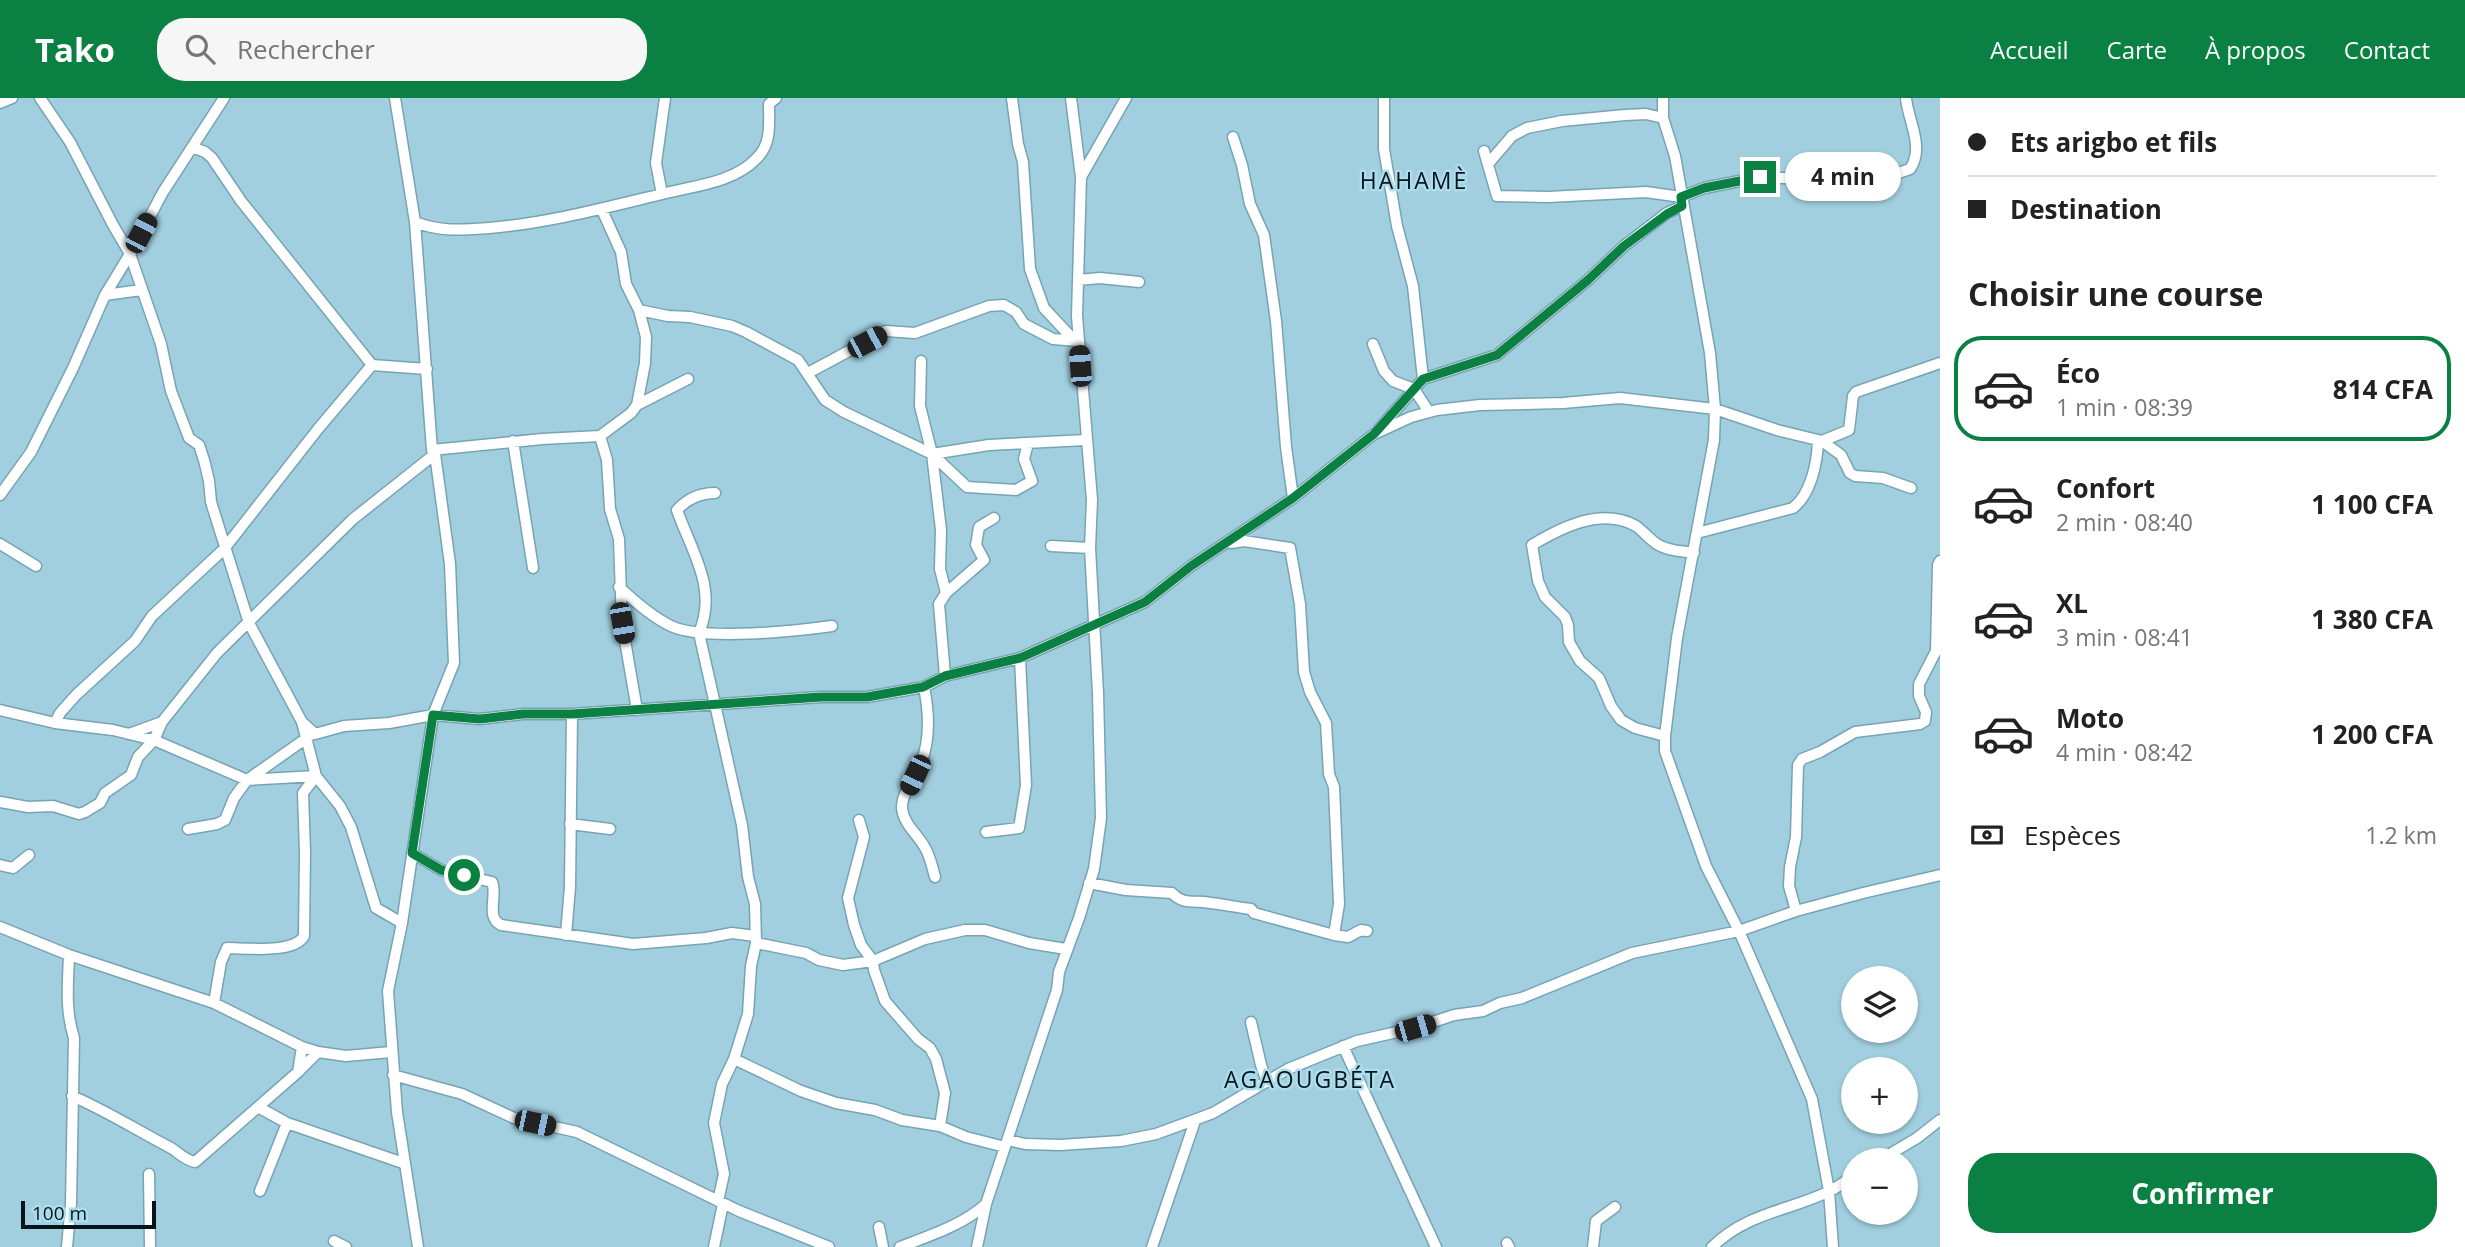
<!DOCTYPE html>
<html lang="fr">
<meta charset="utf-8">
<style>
:root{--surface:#fff;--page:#f6f6f6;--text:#222;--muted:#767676;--line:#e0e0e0;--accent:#0b8043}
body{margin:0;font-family:"Open Sans",sans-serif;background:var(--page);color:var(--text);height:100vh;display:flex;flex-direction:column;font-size:26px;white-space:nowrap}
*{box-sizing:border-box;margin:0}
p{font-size:23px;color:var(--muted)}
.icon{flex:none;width:38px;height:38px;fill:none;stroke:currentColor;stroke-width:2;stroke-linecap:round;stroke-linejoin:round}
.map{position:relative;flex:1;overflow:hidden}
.sheet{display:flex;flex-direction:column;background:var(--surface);width:525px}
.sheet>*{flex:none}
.top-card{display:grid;align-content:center;height:154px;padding:0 28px;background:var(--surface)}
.tools{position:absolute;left:1841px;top:868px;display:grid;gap:14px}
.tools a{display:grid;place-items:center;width:77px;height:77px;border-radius:50%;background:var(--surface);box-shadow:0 2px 5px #0004;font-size:35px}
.scale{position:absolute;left:21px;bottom:18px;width:135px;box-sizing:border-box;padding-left:7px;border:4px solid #04151b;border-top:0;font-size:19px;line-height:24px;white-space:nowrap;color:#04151b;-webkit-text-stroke:5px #addcec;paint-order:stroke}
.end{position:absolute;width:32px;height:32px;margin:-16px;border:9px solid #0b8043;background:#fff;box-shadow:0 0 0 4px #fff}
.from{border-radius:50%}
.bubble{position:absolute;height:49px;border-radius:24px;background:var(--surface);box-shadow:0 2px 5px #0004;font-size:23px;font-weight:700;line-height:49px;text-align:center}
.car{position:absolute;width:21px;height:42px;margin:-21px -10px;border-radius:9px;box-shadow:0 0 5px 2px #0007;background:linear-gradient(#222 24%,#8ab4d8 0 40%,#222 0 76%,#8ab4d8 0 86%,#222 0)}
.top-card b{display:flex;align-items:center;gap:24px;height:66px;font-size:26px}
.top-card b+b{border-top:2px solid var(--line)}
.top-card i{width:18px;height:18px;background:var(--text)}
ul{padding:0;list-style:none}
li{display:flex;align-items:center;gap:21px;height:105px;margin:0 14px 10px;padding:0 14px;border:4px solid transparent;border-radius:28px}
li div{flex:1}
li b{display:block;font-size:26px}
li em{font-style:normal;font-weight:700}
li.current{border-color:var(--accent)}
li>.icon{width:63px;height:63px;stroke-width:1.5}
h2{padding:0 28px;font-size:32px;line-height:84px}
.pay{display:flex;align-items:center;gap:18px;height:77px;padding:0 28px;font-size:26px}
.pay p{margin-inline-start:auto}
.action{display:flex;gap:14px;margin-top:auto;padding:14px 28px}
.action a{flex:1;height:80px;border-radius:28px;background:var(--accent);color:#fff;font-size:28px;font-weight:700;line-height:80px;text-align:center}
header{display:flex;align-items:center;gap:42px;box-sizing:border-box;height:98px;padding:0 35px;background:var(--accent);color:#fff}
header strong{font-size:33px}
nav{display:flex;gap:38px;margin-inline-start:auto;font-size:24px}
.search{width:490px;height:63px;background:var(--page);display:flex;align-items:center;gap:18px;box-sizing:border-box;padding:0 24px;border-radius:28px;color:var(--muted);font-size:26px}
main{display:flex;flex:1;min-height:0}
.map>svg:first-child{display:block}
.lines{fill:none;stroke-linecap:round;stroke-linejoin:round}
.minor-casing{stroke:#76a4b3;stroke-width:13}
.minor{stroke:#fff;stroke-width:10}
.route{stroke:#0b8043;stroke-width:9}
.labels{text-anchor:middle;stroke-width:5;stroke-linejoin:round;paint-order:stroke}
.quarter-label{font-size:23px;letter-spacing:2px;fill:#04151b;stroke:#addcec}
</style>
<header>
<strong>Tako</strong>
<div class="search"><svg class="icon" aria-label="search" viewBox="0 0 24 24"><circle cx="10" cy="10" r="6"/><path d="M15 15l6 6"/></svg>Rechercher</div>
<nav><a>Accueil</a><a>Carte</a><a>À propos</a><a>Contact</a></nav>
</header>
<main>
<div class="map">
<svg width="1940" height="1149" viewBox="0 0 1940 1149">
<rect width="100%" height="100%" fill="#a1cfdf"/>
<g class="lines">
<g class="minor-casing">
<path id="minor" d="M40,0l30,44 43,83 17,29 31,90 10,47 18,47 10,7 5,15 5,21 2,21 38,121 53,99 14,54 24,30 11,21 25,81 26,15
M395,0l20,124 17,228 3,4 15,110 4,99 -21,52 -31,208 -14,68 9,121 21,135
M1012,0l6,46 5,18 7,107 14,39 29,31
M1663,0v20l12,38 35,197 5,56 -1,31 -37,198 -12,98v15l41,115 33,65 73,168 17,92 4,56
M0,5l12,-5
M1233,39l9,28 8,39 14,31 12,86 10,126 7,51
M192,49l13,5 7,6 29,43 131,164 55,4
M1484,53l13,45 51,1 98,-5 35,5 23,-9 56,-11 68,3 56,-2 26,-9c15,-22 -2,-48 -4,-71
M1488,66l24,-28 15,-8 35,-7 63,-6 21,-1 17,4
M1081,79l45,-79
M662,96l-6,-31 9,-65
M602,112l19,42 5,32 13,26 7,27 -1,26 -8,42
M415,124c25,10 47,8 74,6 59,-5 115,-20 173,-34 31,-8 71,-11 94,-35 16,-15 13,-35 13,-55l7,-6
M1078,182l22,-2 39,4
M105,197l36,-5
M639,212l29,6 22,1 42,9 14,6 52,28 27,40 19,12 88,42 9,76 -1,39 6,24 -7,11 6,72
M1373,246l11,27 9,10 21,8 15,23
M921,263l-1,45 12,48 57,-9 97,-5
M808,275l78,-42 29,2 74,-27 15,-1 12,7 8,12 29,15 25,2
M1423,281l74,-24 91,-75 36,-34 43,-33 15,-7
M1379,331l44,-50 -10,-93 -16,-60 -13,-77v-51
M600,338l7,24 3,49 9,30 3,84 15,87
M513,343l20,127
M1822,343l27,-11 4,-34 3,-4 84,-29
M432,352l110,-11 58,-3 31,-23 6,-8 51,-26
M932,356l35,33 49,3 16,-9 -8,-22 4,-16
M715,395c-15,0 -28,6 -38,17 15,43 41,78 22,123l43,192 6,52 7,27 1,39
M0,397l31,-43 42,-84 32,-73 25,-41 33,-62 61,-94
M1697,435l96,-25c18,-14 24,-45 25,-66
M1231,445l13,-2 46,7 10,56 4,68 6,20 16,31 3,51 5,13 5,117 -5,31
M0,446l36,22
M1051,448l39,2
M619,489c15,14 33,30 52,39 31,15 125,5 161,0
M946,495l38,-33 -8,-15 3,-18 15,-9
M924,589c5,25 7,51 -3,76 -5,13 -20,31 -19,45 1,15 15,26 22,38 6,9 8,20 11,31
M0,612l55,13 58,7 41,10 8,-18 55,-69 136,-134 82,-65
M302,624l13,12 29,-8 45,-3 44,-8 47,4 43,-5h49l249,-17h46l57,-10 21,-11 75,-18 125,-56 46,-36 102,-68 81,-64 37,-17 26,-7 43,-5 83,-2 57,-5 95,11 62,21 45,11 19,14 9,18 5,3 28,2 28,10
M55,625l5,-10 16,-18 59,-54 17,-25 72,-67 94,-120 54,-64
M129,636l33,-12
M1665,638l-30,-8 -14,-8 -10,-14 -12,-28 -19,-17 -11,-19 -1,-17 -3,-8 -20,-20 -7,-16 -6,-36c30,-18 69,-38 104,-19 7,5 13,13 21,18 10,7 25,7 37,9
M0,704l28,5 25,-1 26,8 6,-2 15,-9 5,-10 26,-18 7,-18 16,-17 93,40 69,-4 -13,17 2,59 -1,84c-10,18 -58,12 -77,12l-6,14 -7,41
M859,722l5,17 -16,61 6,27 7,20 12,16 1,9 11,31 33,38 12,9 6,11 9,34 -5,33
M570,726l40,5
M188,731l29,-5 8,-4 9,-22 13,-18 64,-45
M986,734l33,-4 7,-43 -6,-127
M412,755l29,17 51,12c6,14 -7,35 9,43l132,19 73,-6 26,-5 23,3
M0,767l13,3 16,-13
M1089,785l37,7 46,3c10,11 19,8 32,9 16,2 32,5 47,7l3,4 80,22 14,2 13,-7 6,1
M1796,813l-7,-25 1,-19 6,-30 2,-72 4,-6 18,-7 35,-20 65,-8 5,-3 1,-9 -7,-16v-12l17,-33 2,-86 2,-4
M0,829l69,28 145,48 88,44 16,5 28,4 45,-4
M566,837l4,-48 2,-173
M1251,924l10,43 6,17
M1343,948l93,201
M302,949l-4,25 20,-20
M734,961l67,32 35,12 39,7 27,10 38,6 26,11 39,10
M393,977l69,19 52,24 63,14 162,79 90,36
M72,998c35,15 66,35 99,52 8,5 14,12 24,14l63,-55 29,16 116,40
M258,1009l40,-35
M1008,1042l17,4 35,1 61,-4 35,-7 57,-21 75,-44 69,-28 58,-13 39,-13 29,-4 17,-8 22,-5 110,-45 107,-22 57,-20 67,-18 77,-18
M1880,1062l37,-22 23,-18
M149,1076l1,73
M260,1093l27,-68
M718,1103l6,-27 -10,-51 8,-39 12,-25 14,-45 3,-48 5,-23 50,10 13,7 24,5 30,-4 52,-22 40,-9h20l44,13 37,6
M879,1129l4,20
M334,1143l12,6
M1507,1145l2,4
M67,1149l4,-44 3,-165c-9,-28 -6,-54 -5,-83
M714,1149l9,-43
M900,1149c29,-11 63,-22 86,-43
M977,1149l9,-43 71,-214 2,-18 20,-54 15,-49 7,-51 -3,-125 -8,-145 2,-48 -15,-184 4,-139 -10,-79
M1152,1149l43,-126
M1593,1149l3,-26 19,-14
M1712,1149c36,-35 77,-36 118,-56 8,-4 16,-10 23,-15"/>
</g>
<use href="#minor" class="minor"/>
</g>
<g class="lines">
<path class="route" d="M464,777l-23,-5 -29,-17 21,-138 47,4 43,-5h49l249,-17h46l56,-10 22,-11 75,-18 125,-56 46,-36 102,-68 81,-64 49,-55 74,-24 91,-75 36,-34 43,-32 15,-8 -1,-9 23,-9 56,-11"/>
</g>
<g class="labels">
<g class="quarter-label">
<text x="1414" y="91">HAHAMÈ</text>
<text x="1310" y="990">AGAOUGBÉTA</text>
</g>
</g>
</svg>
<div class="tools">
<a><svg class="icon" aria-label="layers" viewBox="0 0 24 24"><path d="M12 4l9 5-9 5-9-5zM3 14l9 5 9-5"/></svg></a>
<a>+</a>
<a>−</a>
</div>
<div class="scale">100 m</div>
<i class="end from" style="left:464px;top:777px"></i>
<i class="end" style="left:1760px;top:79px"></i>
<div class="bubble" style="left:1785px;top:54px;width:116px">4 min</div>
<i class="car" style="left:141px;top:135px;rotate:28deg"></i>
<i class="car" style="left:867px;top:244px;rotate:62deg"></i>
<i class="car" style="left:1080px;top:268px;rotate:356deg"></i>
<i class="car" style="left:622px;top:525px;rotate:170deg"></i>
<i class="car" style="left:915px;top:677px;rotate:205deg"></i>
<i class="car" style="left:1415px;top:930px;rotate:74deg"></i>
<i class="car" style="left:535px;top:1025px;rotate:102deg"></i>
</div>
<section class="sheet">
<div class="top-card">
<b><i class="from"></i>Ets arigbo et fils</b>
<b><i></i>Destination</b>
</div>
<h2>Choisir une course</h2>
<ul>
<li class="current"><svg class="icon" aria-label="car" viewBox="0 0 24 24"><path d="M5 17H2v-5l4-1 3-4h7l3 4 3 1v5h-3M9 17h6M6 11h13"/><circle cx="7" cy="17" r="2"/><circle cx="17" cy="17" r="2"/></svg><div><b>Éco</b><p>1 min · 08:39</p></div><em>814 CFA</em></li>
<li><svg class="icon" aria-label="car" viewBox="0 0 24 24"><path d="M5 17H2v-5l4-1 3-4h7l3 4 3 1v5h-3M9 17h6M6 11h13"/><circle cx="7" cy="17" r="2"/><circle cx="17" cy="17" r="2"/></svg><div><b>Confort</b><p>2 min · 08:40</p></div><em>1 100 CFA</em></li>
<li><svg class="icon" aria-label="car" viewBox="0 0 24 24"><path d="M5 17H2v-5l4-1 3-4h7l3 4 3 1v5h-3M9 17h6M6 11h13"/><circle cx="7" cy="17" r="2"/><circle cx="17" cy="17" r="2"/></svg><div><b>XL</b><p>3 min · 08:41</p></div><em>1 380 CFA</em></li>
<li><svg class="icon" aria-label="car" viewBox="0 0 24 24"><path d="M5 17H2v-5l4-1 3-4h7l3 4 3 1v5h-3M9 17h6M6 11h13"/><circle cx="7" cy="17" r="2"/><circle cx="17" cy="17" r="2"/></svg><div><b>Moto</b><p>4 min · 08:42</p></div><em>1 200 CFA</em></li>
</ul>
<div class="pay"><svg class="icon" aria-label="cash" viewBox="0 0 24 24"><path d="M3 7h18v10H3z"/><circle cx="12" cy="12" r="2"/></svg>Espèces<p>1.2 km</p></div>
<div class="action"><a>Confirmer</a></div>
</section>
</main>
